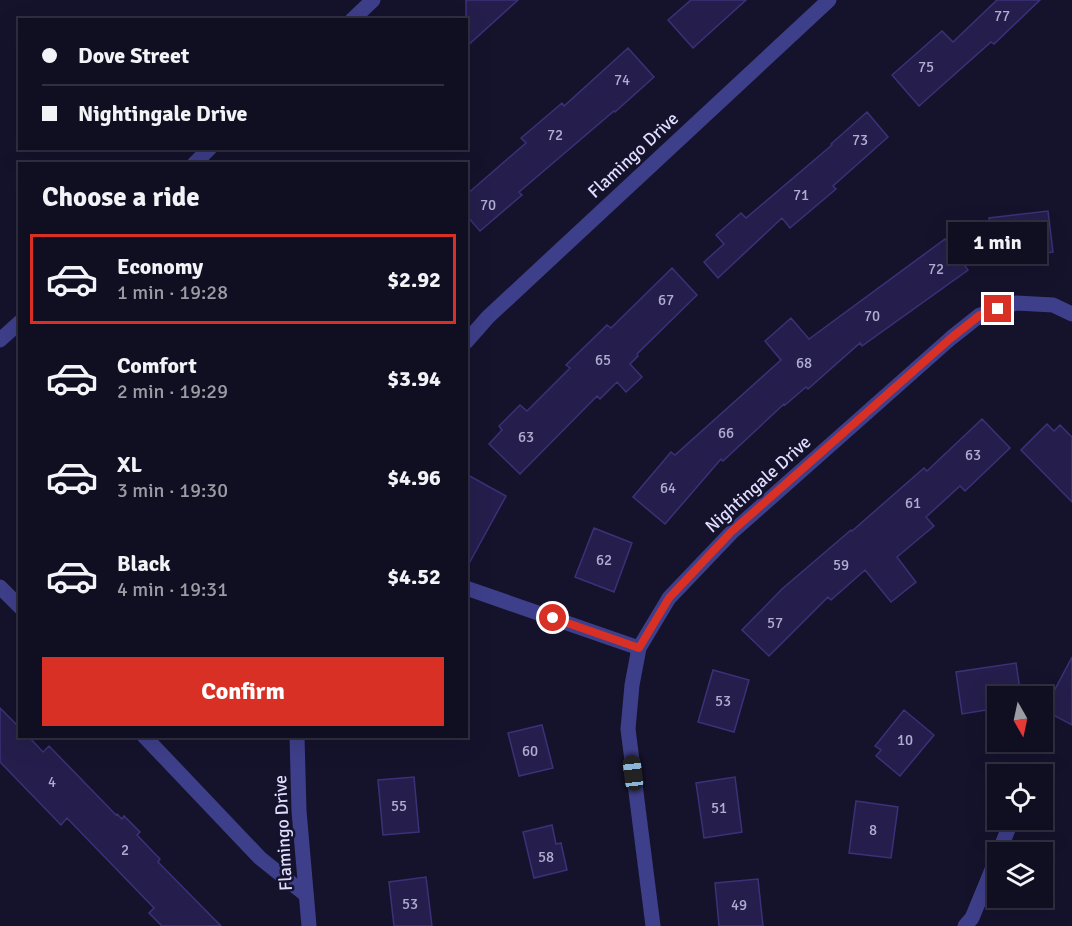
<!DOCTYPE html>
<meta charset="utf-8">
<style>
:root{--surface:#100e21;--page:#19172a;--text:#f1f3f6;--muted:#9c9ca5;--line:#302e3f;--accent:#d93025}
body{margin:0;font-family:Signika,sans-serif;background:var(--page);color:var(--text);height:100vh;display:flex;flex-direction:column;font-size:22px;white-space:nowrap}
*{box-sizing:border-box;margin:0}
p{font-size:20px;color:var(--muted)}
.icon{flex:none;width:33px;height:33px;fill:none;stroke:currentColor;stroke-width:2;stroke-linecap:round;stroke-linejoin:round}
.map{position:relative;flex:1;overflow:hidden}
.sheet{position:absolute;left:18px;top:162px;width:450px;height:576px;display:flex;flex-direction:column;background:var(--surface);border-radius:0px;box-shadow:0 6px 24px #0002,0 0 0 2px var(--line)}
.sheet>*{flex:none}
.top-card{position:absolute;left:18px;top:18px;width:450px;height:132px;border-radius:0px;box-shadow:0 6px 24px #0002,0 0 0 2px var(--line);display:grid;align-content:center;height:132px;padding:0 24px;background:var(--surface)}
.needle{width:39px;rotate:171deg}
.buttons{position:absolute;left:987px;top:686px;display:grid;gap:12px}
.buttons a{display:grid;place-items:center;width:66px;height:66px;border-radius:0px;background:var(--surface);box-shadow:0 6px 24px #0002,0 0 0 2px var(--line);font-size:30px}
.end{position:absolute;width:27px;height:27px;margin:-14px;border:8px solid #d93025;background:#fff;box-shadow:0 0 0 3px #fff}
.from{border-radius:50%}
.bubble{position:absolute;height:42px;border-radius:0px;background:var(--surface);box-shadow:0 6px 24px #0002,0 0 0 2px var(--line);font-size:20px;font-weight:800;line-height:42px;text-align:center}
.car{position:absolute;width:18px;height:36px;margin:-18px -9px;border-radius:8px;box-shadow:0 0 4px 2px #0007;background:linear-gradient(#222 24%,#8ab4d8 0 40%,#222 0 76%,#8ab4d8 0 86%,#222 0)}
.top-card b{display:flex;align-items:center;gap:21px;height:57px;font-size:22px}
.top-card b+b{border-top:2px solid var(--line)}
.top-card i{width:15px;height:15px;background:var(--text)}
ul{padding:0;list-style:none}
li{display:flex;align-items:center;gap:18px;height:90px;margin:0 12px 9px;padding:0 12px;border:3px solid transparent;border-radius:0px}
li div{flex:1}
li b{display:block;font-size:22px}
li em{font-style:normal;font-weight:800}
li.active{border-color:var(--accent)}
li>.icon{width:54px;height:54px;stroke-width:1.5}
h2{padding:0 24px;font-size:27px;line-height:72px}
.primary-button{display:flex;gap:12px;margin-top:auto;padding:12px 24px}
.primary-button a{flex:1;height:69px;border-radius:0px;background:var(--accent);color:#fff;font-size:24px;font-weight:800;line-height:69px;text-align:center}
.map>svg:first-child{display:block}
.building{fill:#251e4c;stroke:#3b3178;stroke-width:1.5}
.lines{fill:none;stroke-linecap:round;stroke-linejoin:round}
.minor{stroke:#3e3f8a;stroke-width:15}
.tertiary{stroke:#3e3f8a;stroke-width:15}
.route{stroke:#d93025;stroke-width:8}
.labels{text-anchor:middle;stroke-width:5;stroke-linejoin:round;paint-order:stroke}
.number-label{font-size:15px;fill:#b0add2}
.street-label{font-size:18px;fill:#dfddfe;stroke:#15122c}
</style>
<div class="map">
<svg width="1072" height="926" viewBox="0 0 1072 926">
<rect width="100%" height="100%" fill="#15122c"/>
<path class="building" d="M466,0h52l-52,47z
M691,0h55l-53,48 -25,-28z
M997,0h43l-46,44 -3,-2 -72,64 -27,-31 50,-44 11,11z
M628,48l26,29 -39,35 -1,-1 -95,81 3,3 -42,36 -14,-16v-20l60,-52 -5,-5 41,-35 2,3z
M867,112l21,25 -55,49 3,3 -46,39 -8,-10 -64,60 -14,-16 20,-18 -8,-9 25,-22 5,5 86,-73 -1,-1z
M1048,211l5,41 -58,7 -6,-41z
M945,239l23,31 -106,76 -2,-3 -52,46 -2,-2 -21,18 -1,-1 -61,57 -2,-2 -56,65 -32,-27 38,-45 4,3 106,-95 -16,-19 26,-23 18,21z
M672,268l25,27 -60,59 1,2 -8,8 12,13 -16,15 -9,-10 -17,17 -3,-3 -77,78 -31,-30 13,-14 -3,-4 21,-21 7,6 43,-43 -4,-3 41,-40 4,3z
M982,419l28,29 -45,43 -5,-5 -34,31 8,9 -37,31 19,25 -25,20 -26,-32 -34,30 -3,-3 -59,59 -27,-26 40,-41 69,-59 1,1 72,-63 3,3z
M1047,424l7,7 6,-6 12,12v65l-51,-52z
M466,474l40,22 -40,73z
M594,528l38,15 -18,49 -39,-15z
M1072,657v68l-28,-15z
M1016,663l5,33h-5l-18,-10v22l-36,6 -6,-42z
M713,670l36,10 -15,52 -36,-10z
M0,708l20,20v8h8l15,16 6,-6 67,69 1,-1 5,5 2,-3 16,16 -3,3 23,24 -2,3 63,64h-59l-13,-13 5,-5 -87,-90 -6,7 -61,-63z
M904,710l30,25 -34,41 -24,-20 5,-6 -6,-4z
M542,725l11,43 -34,8 -11,-43z
M414,777l5,55 -36,3 -5,-55z
M735,777l7,55 -38,6 -8,-55z
M856,801l42,6 -7,51 -42,-5z
M552,825l4,19 5,-1 6,27 -33,8 -11,-46z
M426,877l6,49h-38l-5,-44z
M758,879l5,47h-44l-4,-43z"/>
<g class="lines">
<path class="minor" d="M352,20l21,-20
M194,164l16,-16
M0,340l20,-18
M0,587l20,20
M466,588l173,60
M144,736l116,122 46,37
M999,852l12,-30
M653,926l-25,-197 4,-44 7,-37 30,-50 62,-65 220,-195 29,-23 36,-12 37,2 19,9
M965,926l7,-8 26,-63"/>
<path class="tertiary" d="M466,342l22,-25 341,-317
M297,736l2,75 10,115"/>
</g>
<g class="lines">
<path class="route" d="M553,618l86,30 30,-50 62,-66 220,-194 29,-23 18,-6"/>
</g>
<g class="labels">
<g class="number-label">
<text x="1002" y="21">77</text>
<text x="926" y="72">75</text>
<text x="622" y="85">74</text>
<text x="555" y="140">72</text>
<text x="860" y="145">73</text>
<text x="801" y="200">71</text>
<text x="488" y="210">70</text>
<text x="936" y="274">72</text>
<text x="666" y="305">67</text>
<text x="872" y="321">70</text>
<text x="603" y="365">65</text>
<text x="804" y="368">68</text>
<text x="726" y="438">66</text>
<text x="526" y="442">63</text>
<text x="973" y="460">63</text>
<text x="668" y="493">64</text>
<text x="913" y="508">61</text>
<text x="604" y="565">62</text>
<text x="841" y="570">59</text>
<text x="775" y="628">57</text>
<text x="723" y="706">53</text>
<text x="905" y="745">10</text>
<text x="530" y="756">60</text>
<text x="52" y="787">4</text>
<text x="399" y="811">55</text>
<text x="719" y="813">51</text>
<text x="873" y="835">8</text>
<text x="125" y="855">2</text>
<text x="546" y="862">58</text>
<text x="410" y="909">53</text>
<text x="739" y="910">49</text>
</g>
<g class="street-label">
<text transform="translate(633 155) rotate(-43)" y="6">Flamingo Drive</text>
<text transform="translate(758 484) rotate(-42)" y="6">Nightingale Drive</text>
<text transform="translate(283 833) rotate(-93)" y="6">Flamingo Drive</text>
</g>
</g>
</svg>
<div class="buttons">
<a><svg class="needle" viewBox="-14 -14 28 28"><path d="M0-13l5 13h-10z" fill="#e53935"/><path d="M0 13l5-13h-10z" fill="#9c9ca5"/></svg></a>
<a><svg class="icon" aria-label="locate" viewBox="0 0 24 24"><circle cx="12" cy="12" r="6"/><path d="M12 2v4M12 18v4M2 12h4M18 12h4"/></svg></a>
<a><svg class="icon" aria-label="layers" viewBox="0 0 24 24"><path d="M12 4l9 5-9 5-9-5zM3 14l9 5 9-5"/></svg></a>
</div>
<i class="end from" style="left:553px;top:618px"></i>
<i class="end" style="left:998px;top:309px"></i>
<div class="bubble" style="left:948px;top:222px;width:99px">1 min</div>
<i class="car" style="left:633px;top:773px;rotate:353deg"></i>
<div class="top-card">
<b><i class="from"></i>Dove Street</b>
<b><i></i>Nightingale Drive</b>
</div>
<section class="sheet">
<h2>Choose a ride</h2>
<ul>
<li class="active"><svg class="icon" aria-label="car" viewBox="0 0 24 24"><path d="M5 17H2v-5l4-1 3-4h7l3 4 3 1v5h-3M9 17h6M6 11h13"/><circle cx="7" cy="17" r="2"/><circle cx="17" cy="17" r="2"/></svg><div><b>Economy</b><p>1 min · 19:28</p></div><em>$2.92</em></li>
<li><svg class="icon" aria-label="car" viewBox="0 0 24 24"><path d="M5 17H2v-5l4-1 3-4h7l3 4 3 1v5h-3M9 17h6M6 11h13"/><circle cx="7" cy="17" r="2"/><circle cx="17" cy="17" r="2"/></svg><div><b>Comfort</b><p>2 min · 19:29</p></div><em>$3.94</em></li>
<li><svg class="icon" aria-label="car" viewBox="0 0 24 24"><path d="M5 17H2v-5l4-1 3-4h7l3 4 3 1v5h-3M9 17h6M6 11h13"/><circle cx="7" cy="17" r="2"/><circle cx="17" cy="17" r="2"/></svg><div><b>XL</b><p>3 min · 19:30</p></div><em>$4.96</em></li>
<li><svg class="icon" aria-label="car" viewBox="0 0 24 24"><path d="M5 17H2v-5l4-1 3-4h7l3 4 3 1v5h-3M9 17h6M6 11h13"/><circle cx="7" cy="17" r="2"/><circle cx="17" cy="17" r="2"/></svg><div><b>Black</b><p>4 min · 19:31</p></div><em>$4.52</em></li>
</ul>
<div class="primary-button"><a>Confirm</a></div>
</section>
</div>
